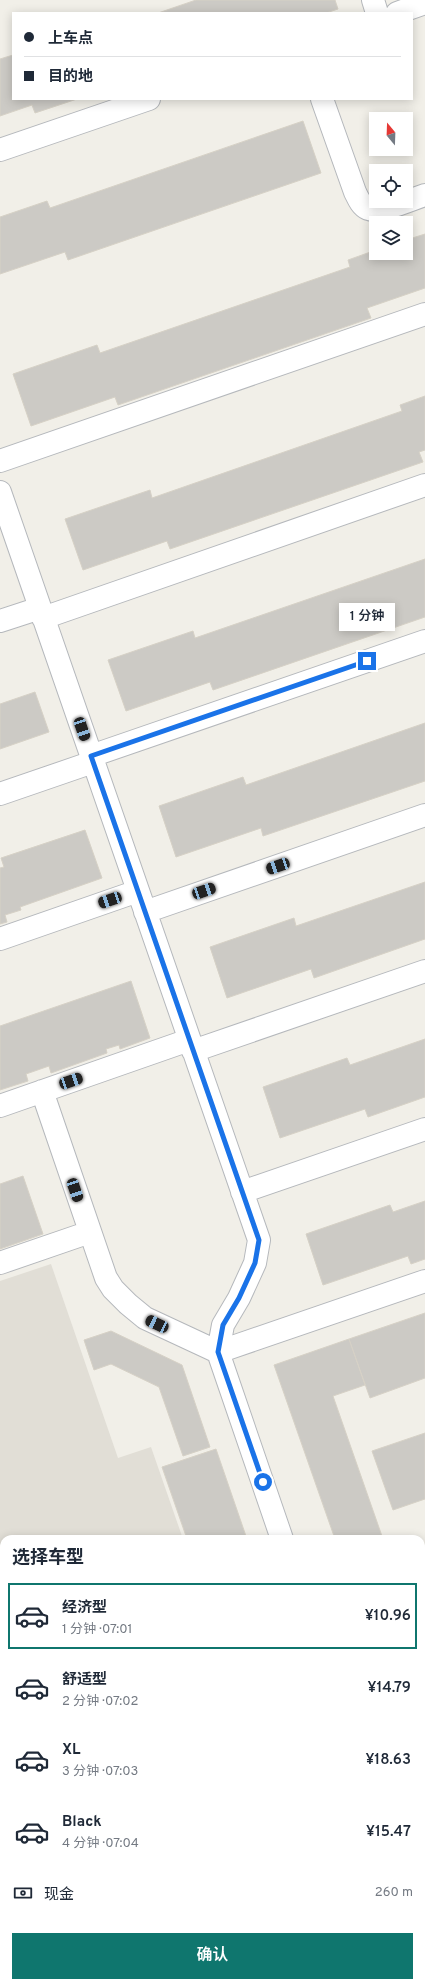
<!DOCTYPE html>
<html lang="zh">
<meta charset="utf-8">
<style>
:root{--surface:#fff;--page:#f2f2f3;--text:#1f2937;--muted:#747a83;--line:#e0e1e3;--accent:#0f766e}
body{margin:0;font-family:Overpass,"Noto Sans SC",sans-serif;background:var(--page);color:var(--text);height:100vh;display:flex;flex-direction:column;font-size:15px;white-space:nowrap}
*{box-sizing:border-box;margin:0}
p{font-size:13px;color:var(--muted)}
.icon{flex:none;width:22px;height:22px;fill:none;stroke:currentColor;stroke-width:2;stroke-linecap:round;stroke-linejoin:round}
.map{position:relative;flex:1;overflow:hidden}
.side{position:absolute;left:0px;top:1535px;width:425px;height:452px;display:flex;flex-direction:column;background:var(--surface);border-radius:12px 12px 0 0;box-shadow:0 2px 10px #0003}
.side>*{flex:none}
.banner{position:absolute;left:12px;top:12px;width:401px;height:88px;border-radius:0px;box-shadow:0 2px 10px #0003;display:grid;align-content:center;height:88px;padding:0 12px;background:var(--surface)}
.needle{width:26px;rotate:341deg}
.buttons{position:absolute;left:369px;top:112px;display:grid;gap:8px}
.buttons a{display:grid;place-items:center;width:44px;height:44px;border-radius:0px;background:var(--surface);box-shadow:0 2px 10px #0003;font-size:20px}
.end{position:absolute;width:18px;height:18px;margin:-9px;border:5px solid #1a73e8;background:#fff;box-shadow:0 0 0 2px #fff}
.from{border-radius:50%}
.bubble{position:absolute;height:28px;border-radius:0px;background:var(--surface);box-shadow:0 2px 10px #0003;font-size:13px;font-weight:600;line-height:28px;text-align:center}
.car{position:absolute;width:12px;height:24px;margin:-12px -6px;border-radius:5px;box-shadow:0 0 3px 1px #0007;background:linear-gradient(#222 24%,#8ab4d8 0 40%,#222 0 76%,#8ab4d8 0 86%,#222 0)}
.banner b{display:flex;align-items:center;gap:14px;height:38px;font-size:15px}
.banner b+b{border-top:1px solid var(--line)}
.banner i{width:10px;height:10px;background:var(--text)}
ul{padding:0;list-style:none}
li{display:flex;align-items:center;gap:12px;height:66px;margin:0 8px 6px;padding:0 4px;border:2px solid transparent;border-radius:0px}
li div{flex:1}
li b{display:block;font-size:15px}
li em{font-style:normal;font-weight:600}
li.active{border-color:var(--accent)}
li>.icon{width:36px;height:36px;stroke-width:1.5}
h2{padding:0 12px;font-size:18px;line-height:48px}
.pay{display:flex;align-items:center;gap:10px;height:44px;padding:0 12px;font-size:15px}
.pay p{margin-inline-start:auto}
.primary-button{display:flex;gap:8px;margin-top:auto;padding:8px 12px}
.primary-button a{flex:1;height:46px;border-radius:0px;background:var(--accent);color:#fff;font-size:16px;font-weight:600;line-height:46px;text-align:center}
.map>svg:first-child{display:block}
.education{fill:#e1ded6}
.building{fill:#cccac5;stroke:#d6d1c6}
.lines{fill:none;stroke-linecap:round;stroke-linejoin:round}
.minor-casing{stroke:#b5b8bc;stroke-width:24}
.major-casing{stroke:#f2c960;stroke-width:24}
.minor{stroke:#fff;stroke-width:22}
.major{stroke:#fff2af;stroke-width:22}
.route{stroke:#1a73e8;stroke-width:5}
</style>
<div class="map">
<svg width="425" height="1987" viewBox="0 0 425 1987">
<rect width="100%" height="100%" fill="#f1efe8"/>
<path class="education" d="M51,1264l67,194 33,-11 32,92h-179v382l-4,2v-642z"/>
<path class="building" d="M196,0h139l3,9 -12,4h-168z
M13,55v44h64l-42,14 -3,-8 -32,11v-57z
M303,121l18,52 -253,87 -3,-8 -65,22v-57l47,-16 3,7z
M425,234v54l-58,20 4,10 -253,87 -3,-8 -84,29 -18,-52 84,-29 3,8 250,-86 -2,-7 28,-10v3h30v-13z
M425,396v54l-6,2 4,10 -253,87 -3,-8 -84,29 -18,-51 85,-29 2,8 250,-87 -2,-6z
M425,559v58l-212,73 -3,-8 -84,29 -18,-51 85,-29 2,7z
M35,692l14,40 -49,17v-45z
M425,723v58l-162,55 -2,-8 -85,29 -17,-51 84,-29 3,8z
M85,830l17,48 -82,29 1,3 -16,5 2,7 -7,2v-56l4,-1 -3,-9z
M425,882v57l-111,39 -3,-9 -84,29 -17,-51 84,-29 2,8z
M131,981l19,57 -30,11 -1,-4 -13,4 1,4 -56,20 -2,-7 -23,8 2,7 -28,9v-64z
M425,1039v58l-57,20 -3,-8 -85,29 -17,-51 84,-29 3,7z
M23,1176l20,58 -43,15v-65z
M425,1201v58l-14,5 -3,-8 -85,29 -17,-51 84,-29 3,7z
M425,1313v65l-55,20 -21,-59z
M111,1331l71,34 28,82 -27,9 -24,-69 -48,-23 -17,6 -10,-30z
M349,1339l16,46 -32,11 50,143h-48l-61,-174z
M425,1433v66l-32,11 -21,-59z
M216,1449l31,90h-60l-25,-72z
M425,1551v49l-4,-12v-35z
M425,1663v106l-4,1v-105z"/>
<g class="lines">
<g class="minor-casing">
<path id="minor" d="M373,0l4,13
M397,13l28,-10
M322,99l33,93c3,6 6,14 13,17 12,5 44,-10 57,-14
M0,150l149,-51
M0,461l425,-147
M0,492l259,748 -4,23 -16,35 -16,27 -5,27 64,187
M43,618l382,-133
M0,621l40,-13
M91,756l334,-115
M0,794l93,-32
M145,912l280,-97
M0,939l138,-48
M193,1051l232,-80
M42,1091l64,187 7,11 15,15 17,14 73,34 207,-71
M0,1106l189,-66
M242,1192l183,-63
M0,1263l90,-31"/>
</g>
<g class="major-casing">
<path id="major" d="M421,1861l4,-1
M421,1915l4,-2
M82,1987l11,-4
M227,1987l10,-4"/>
</g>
<use href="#minor" class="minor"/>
<use href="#major" class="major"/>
</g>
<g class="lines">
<path class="route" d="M263,1482l-45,-130 5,-27 16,-27 16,-35 4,-23 -168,-484 276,-95"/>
</g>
</svg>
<div class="buttons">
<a><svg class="needle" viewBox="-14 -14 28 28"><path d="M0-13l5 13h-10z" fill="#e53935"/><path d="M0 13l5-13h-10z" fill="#747a83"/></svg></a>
<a><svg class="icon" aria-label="locate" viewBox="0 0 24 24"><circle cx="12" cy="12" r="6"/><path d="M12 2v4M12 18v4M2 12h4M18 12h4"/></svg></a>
<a><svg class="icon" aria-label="layers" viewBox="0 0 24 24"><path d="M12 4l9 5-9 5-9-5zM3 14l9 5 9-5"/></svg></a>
</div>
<i class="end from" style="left:263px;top:1482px"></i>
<i class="end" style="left:367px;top:661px"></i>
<div class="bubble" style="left:339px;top:603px;width:56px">1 分钟</div>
<i class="car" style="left:82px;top:729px;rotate:161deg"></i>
<i class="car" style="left:278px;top:866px;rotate:251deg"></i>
<i class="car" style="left:204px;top:891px;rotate:71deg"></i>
<i class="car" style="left:110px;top:900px;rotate:251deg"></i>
<i class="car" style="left:71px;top:1081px;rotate:71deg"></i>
<i class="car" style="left:75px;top:1190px;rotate:161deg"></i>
<i class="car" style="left:157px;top:1324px;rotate:295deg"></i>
<div class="banner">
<b><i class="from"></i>上车点</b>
<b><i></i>目的地</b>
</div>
<section class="side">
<h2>选择车型</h2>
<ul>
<li class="active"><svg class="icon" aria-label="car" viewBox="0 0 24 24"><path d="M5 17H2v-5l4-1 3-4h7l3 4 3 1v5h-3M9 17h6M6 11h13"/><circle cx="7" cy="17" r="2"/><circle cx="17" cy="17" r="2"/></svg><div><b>经济型</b><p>1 分钟 · 07:01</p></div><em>¥10.96</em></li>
<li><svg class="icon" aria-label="car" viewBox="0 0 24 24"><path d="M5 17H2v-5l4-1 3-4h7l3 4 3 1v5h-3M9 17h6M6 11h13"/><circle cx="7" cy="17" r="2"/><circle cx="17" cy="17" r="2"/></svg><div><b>舒适型</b><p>2 分钟 · 07:02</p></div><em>¥14.79</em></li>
<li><svg class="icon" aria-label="car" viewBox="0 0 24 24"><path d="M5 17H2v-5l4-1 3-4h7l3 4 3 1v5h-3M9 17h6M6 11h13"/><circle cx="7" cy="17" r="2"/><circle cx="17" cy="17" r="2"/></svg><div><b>XL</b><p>3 分钟 · 07:03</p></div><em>¥18.63</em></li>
<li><svg class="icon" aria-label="car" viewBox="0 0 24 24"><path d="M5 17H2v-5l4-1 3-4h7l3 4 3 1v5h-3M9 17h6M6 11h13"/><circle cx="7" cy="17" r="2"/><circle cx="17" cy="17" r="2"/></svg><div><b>Black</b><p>4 分钟 · 07:04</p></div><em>¥15.47</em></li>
</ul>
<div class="pay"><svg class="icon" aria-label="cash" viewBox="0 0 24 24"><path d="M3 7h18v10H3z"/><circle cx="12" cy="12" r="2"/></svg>现金<p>260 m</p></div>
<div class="primary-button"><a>确认</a></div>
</section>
</div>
